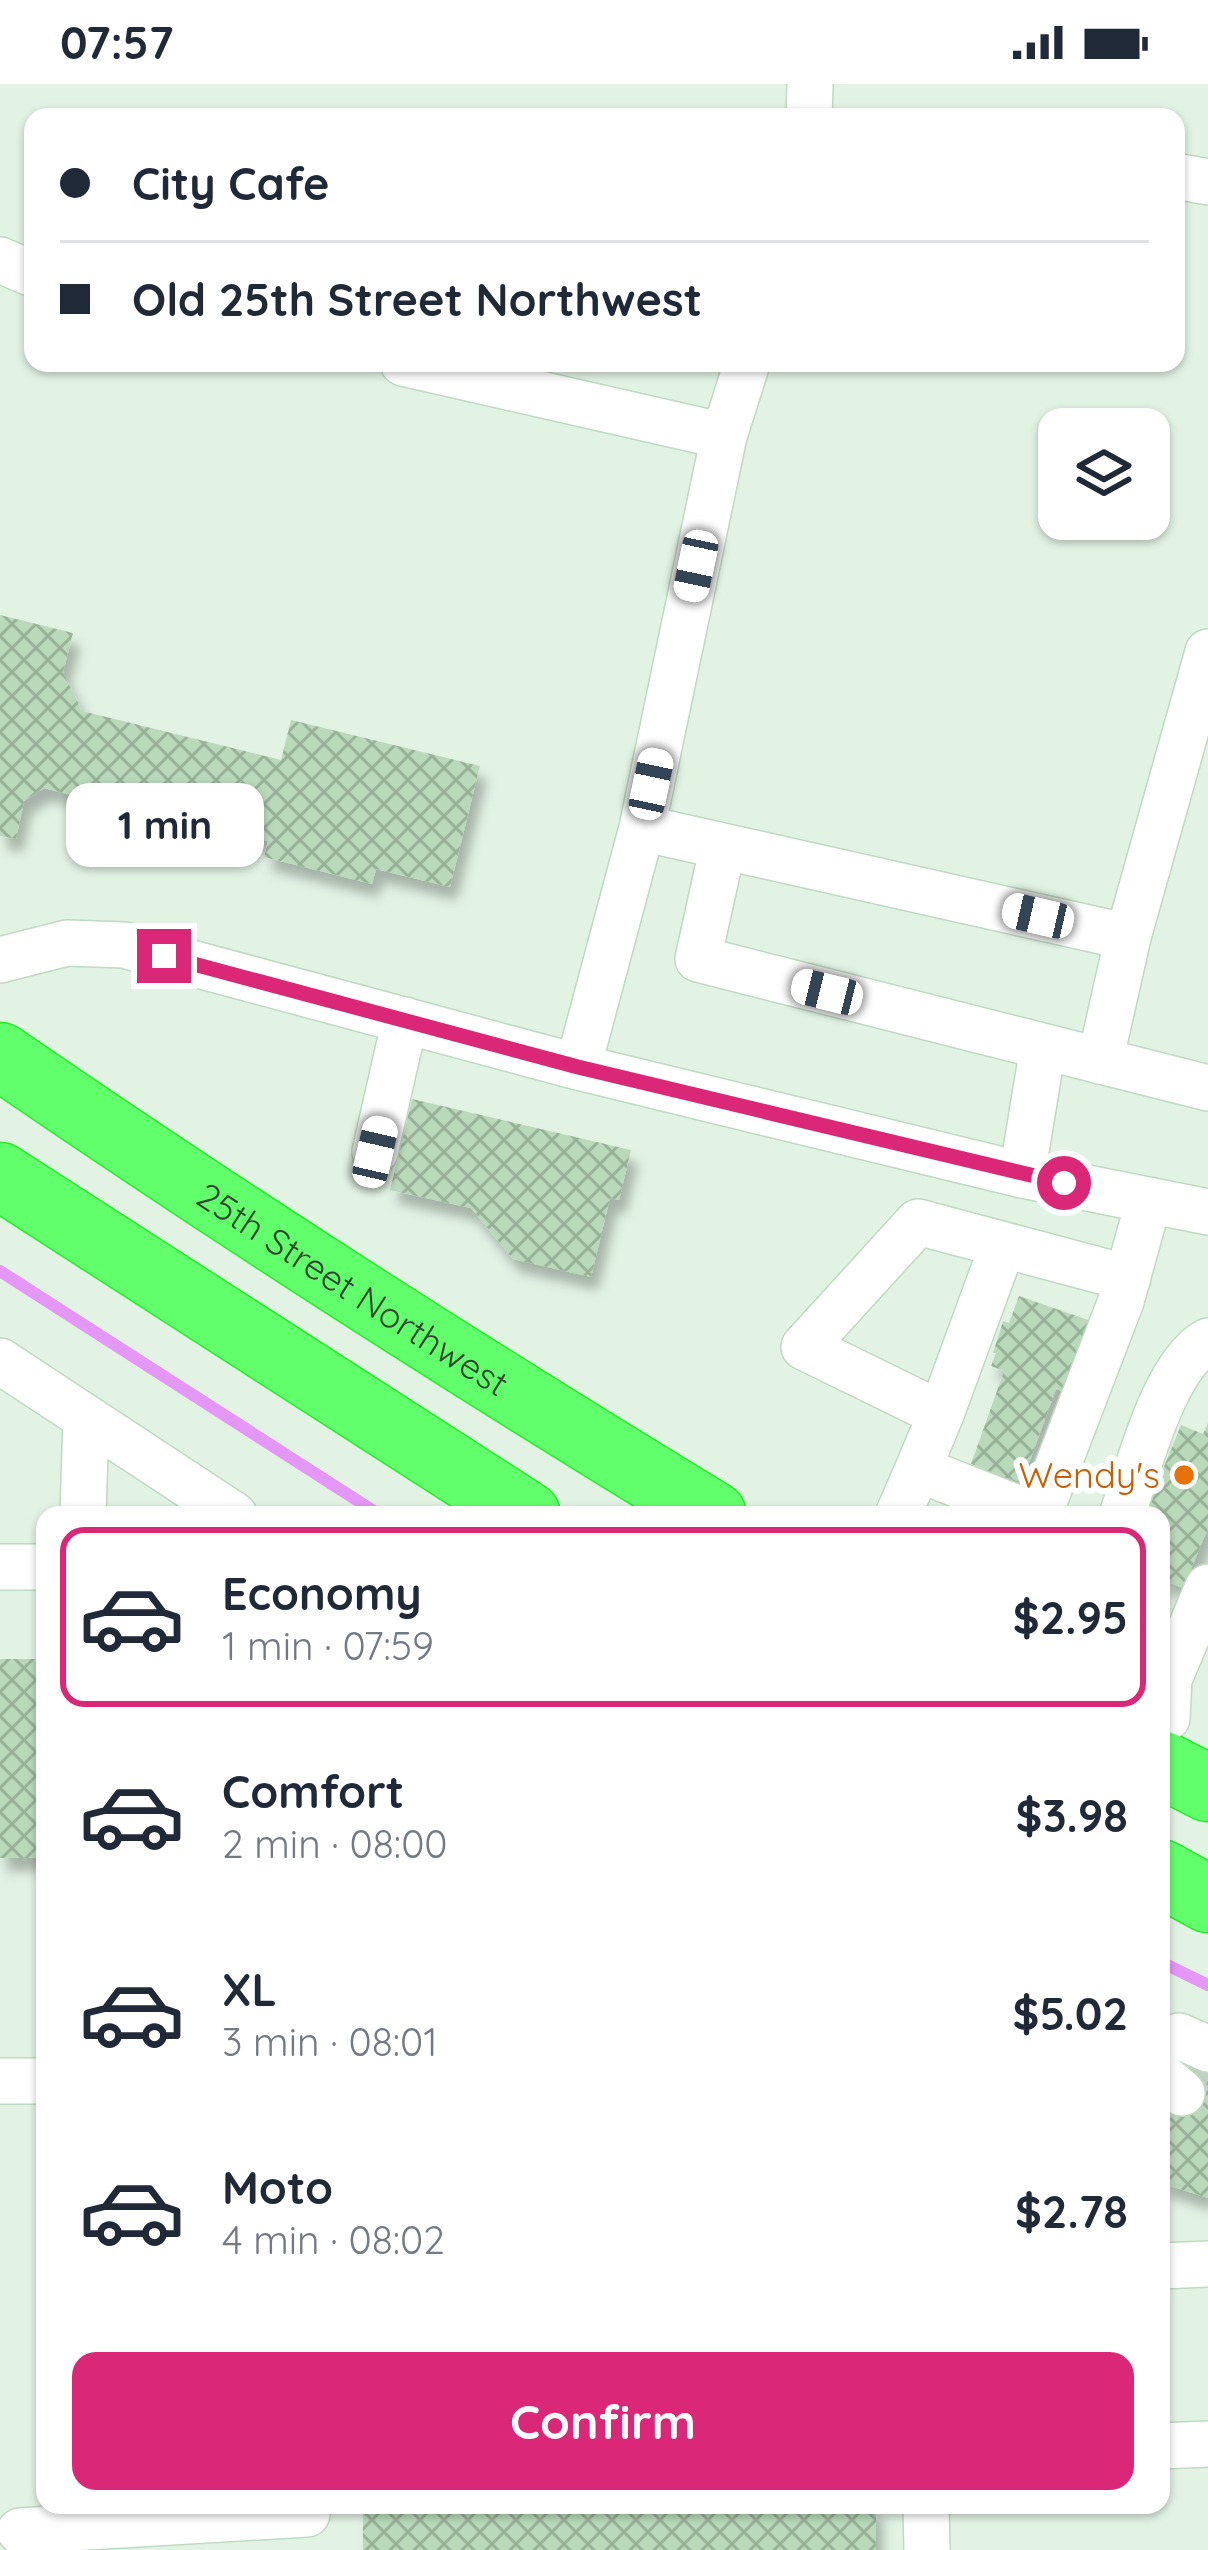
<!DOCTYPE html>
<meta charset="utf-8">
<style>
:root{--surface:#fff;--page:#f2f2f3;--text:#1f2937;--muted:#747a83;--line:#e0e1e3;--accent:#db2777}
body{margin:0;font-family:Quicksand,sans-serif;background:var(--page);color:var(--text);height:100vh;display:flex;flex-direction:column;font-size:45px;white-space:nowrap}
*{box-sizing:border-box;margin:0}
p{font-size:39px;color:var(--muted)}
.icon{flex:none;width:66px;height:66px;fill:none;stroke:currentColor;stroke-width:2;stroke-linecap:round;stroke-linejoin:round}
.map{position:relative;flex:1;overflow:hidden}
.details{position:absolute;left:36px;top:1422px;width:1134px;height:1008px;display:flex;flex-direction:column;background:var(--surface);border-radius:24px;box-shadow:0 3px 9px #0004}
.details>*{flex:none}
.top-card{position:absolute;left:24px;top:24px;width:1161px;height:264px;border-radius:24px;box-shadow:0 3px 9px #0004;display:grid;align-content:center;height:264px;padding:0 36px;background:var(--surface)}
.buttons{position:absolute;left:1038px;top:324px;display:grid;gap:24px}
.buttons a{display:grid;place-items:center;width:132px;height:132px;border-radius:24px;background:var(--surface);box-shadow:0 3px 9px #0004;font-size:60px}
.end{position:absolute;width:54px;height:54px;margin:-27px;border:15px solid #db2777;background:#fff;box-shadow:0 0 0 6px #fff}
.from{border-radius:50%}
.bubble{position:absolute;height:84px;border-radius:24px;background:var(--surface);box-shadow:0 3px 9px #0004;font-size:39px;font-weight:800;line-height:84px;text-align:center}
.car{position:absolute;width:36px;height:72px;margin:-36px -18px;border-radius:15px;box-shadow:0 0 9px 3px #0007;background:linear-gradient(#fff 24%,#345 0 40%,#fff 0 76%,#345 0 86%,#fff 0)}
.top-card b{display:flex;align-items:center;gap:42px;height:114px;font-size:45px}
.top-card b+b{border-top:3px solid var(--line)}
.top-card i{width:30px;height:30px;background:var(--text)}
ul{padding:21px 0 0;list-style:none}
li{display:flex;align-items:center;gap:36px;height:180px;margin:0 24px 18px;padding:0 12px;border:6px solid transparent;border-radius:24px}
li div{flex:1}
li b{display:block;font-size:45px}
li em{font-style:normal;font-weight:800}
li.active{border-color:var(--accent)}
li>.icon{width:108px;height:108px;stroke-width:1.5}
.primary-button{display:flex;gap:24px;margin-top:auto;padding:24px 36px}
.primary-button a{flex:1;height:138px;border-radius:24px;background:var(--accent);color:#fff;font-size:48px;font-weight:800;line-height:138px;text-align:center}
.status{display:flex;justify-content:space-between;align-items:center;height:84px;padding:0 60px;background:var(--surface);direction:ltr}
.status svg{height:33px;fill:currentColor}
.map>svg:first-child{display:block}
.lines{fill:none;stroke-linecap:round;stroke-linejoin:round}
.stream{stroke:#e597f7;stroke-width:12}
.building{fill:url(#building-cross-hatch);filter:url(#shadow)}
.minor-tunnel{stroke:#bfd0c0;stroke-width:45;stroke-dasharray:45 22;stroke-linecap:butt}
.minor-casing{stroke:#bedac0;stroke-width:48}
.highway-casing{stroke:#23ed29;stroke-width:69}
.minor{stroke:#fff;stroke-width:45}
.highway{stroke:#62ff6c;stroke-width:66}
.route{stroke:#db2777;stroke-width:15}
.food-dot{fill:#e8710a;stroke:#fff;stroke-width:4.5}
.labels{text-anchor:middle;stroke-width:12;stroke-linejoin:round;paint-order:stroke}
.street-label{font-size:36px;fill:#324532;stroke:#fff}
.food-label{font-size:36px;fill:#c56008;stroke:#fff;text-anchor:end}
</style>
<div class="status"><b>07:57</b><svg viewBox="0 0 49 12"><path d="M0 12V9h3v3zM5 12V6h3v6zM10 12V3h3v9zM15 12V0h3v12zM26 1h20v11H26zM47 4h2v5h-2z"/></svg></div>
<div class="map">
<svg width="1208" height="2466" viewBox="0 0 1208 2466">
<defs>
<pattern id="building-cross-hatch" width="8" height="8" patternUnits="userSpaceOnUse" patternTransform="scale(3)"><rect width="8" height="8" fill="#bad9ba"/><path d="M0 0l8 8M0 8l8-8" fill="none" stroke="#98b298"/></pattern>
<filter id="shadow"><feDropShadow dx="7" dy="13" stdDeviation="6" flood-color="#0004"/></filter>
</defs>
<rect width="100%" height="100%" fill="#e2f3e4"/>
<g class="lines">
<path class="stream" d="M0,1187l380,244
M1161,1878l47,23"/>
</g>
<path class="building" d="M0,531l73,18 -10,39 19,39 199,49 10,-40 189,46 -30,121 -74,-18 -4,15 -108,-27 4,-16 -96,-24 -4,15 -80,-20 3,-12 -47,-12 -20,13 -8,38 -16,-3z
M412,1015l219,51 -12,50 -9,-2 -19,79 -78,-18 -42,-51 -81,-18z
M1019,1212l72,25 -25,71 -10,-3 -34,93 -13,-4 -4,9 -23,-8 3,-10 -14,-5 33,-93 -13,-5 5,-13h-3l10,-32 6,2z
M1208,1339v105l-25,60 -22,-9v-64h-17l37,-90 22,9z
M0,1575h45v199h-45z
M1191,1977l17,5v132l-47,-15v-83l16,5z
M363,2421h513v45h-513z"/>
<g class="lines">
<path class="minor-tunnel" d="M1188,1988l20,6"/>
<g class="minor-casing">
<path id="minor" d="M809,33l1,-33
M1176,92l32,6
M0,176l33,14
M403,279l321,73
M642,744l486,109 80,-285
M723,762l-25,113 510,129
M0,876l67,-17 57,2 454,122 444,108 186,37
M1100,977l28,-124
M578,983l64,-239 82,-392 23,-73
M375,1068l30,-132
M1022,1091l21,-128
M0,1277l234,154
M941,1330l62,-169
M918,1385l23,-55 -137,-67 114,-125 210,56
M83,1431l3,-97
M898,1431l20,-46 117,46
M1039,1431l82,-214 28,-101
M1122,1431c17,-48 42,-150 86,-174
M0,1483h45
M1167,1634l2,-39 39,-92
M1161,1958l18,-6 29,13
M1161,1991l21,18
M0,1997h45
M1161,2182l47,-2
M1161,2362l47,-2
M926,2421l1,45
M20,2447l287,-17v-9"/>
</g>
<g class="highway-casing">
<g id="highway">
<path id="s1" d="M0,972c233,160 471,312 713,459"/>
<path d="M0,1092l527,339"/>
<path d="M1161,1680l47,24"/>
<path d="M1161,1789l47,26"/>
</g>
</g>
<use href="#minor" class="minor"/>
<use href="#highway" class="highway"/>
</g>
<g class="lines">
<path class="route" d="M164,872l414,111 486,116"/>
</g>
<circle class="food-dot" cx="1184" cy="1391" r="12"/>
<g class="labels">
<g class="street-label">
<text dy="13" stroke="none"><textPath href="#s1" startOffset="423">25th Street Northwest</textPath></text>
</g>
<g class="food-label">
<text x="1160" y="1404">Wendy's</text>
</g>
</g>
</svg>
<div class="buttons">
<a><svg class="icon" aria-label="layers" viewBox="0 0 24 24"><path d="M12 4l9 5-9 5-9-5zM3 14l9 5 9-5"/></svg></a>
</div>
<i class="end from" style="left:1064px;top:1099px"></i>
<i class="end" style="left:164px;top:872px"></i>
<div class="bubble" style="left:66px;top:699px;width:198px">1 min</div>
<i class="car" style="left:696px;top:482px;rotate:192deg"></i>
<i class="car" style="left:651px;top:700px;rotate:12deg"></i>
<i class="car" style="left:1038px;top:832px;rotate:283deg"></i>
<i class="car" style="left:827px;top:908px;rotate:284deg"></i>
<i class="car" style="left:375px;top:1068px;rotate:13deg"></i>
<div class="top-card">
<b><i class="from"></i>City Cafe</b>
<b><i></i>Old 25th Street Northwest</b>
</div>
<section class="details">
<ul>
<li class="active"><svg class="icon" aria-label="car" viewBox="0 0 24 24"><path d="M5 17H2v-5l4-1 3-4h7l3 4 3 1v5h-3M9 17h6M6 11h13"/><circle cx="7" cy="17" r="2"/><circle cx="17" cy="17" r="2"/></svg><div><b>Economy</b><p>1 min · 07:59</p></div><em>$2.95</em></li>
<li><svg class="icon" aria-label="car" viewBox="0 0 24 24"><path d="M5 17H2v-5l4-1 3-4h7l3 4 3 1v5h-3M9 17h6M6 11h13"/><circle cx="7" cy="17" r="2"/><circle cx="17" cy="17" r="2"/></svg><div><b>Comfort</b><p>2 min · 08:00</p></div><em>$3.98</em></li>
<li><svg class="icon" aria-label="car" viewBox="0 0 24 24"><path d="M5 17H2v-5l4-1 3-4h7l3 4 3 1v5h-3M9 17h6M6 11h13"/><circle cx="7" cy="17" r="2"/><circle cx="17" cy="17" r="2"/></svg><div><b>XL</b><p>3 min · 08:01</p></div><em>$5.02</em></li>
<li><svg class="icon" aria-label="car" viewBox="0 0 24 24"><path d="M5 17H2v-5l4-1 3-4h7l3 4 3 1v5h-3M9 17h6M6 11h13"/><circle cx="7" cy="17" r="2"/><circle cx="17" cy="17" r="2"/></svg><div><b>Moto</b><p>4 min · 08:02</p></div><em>$2.78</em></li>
</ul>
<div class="primary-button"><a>Confirm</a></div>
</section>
</div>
